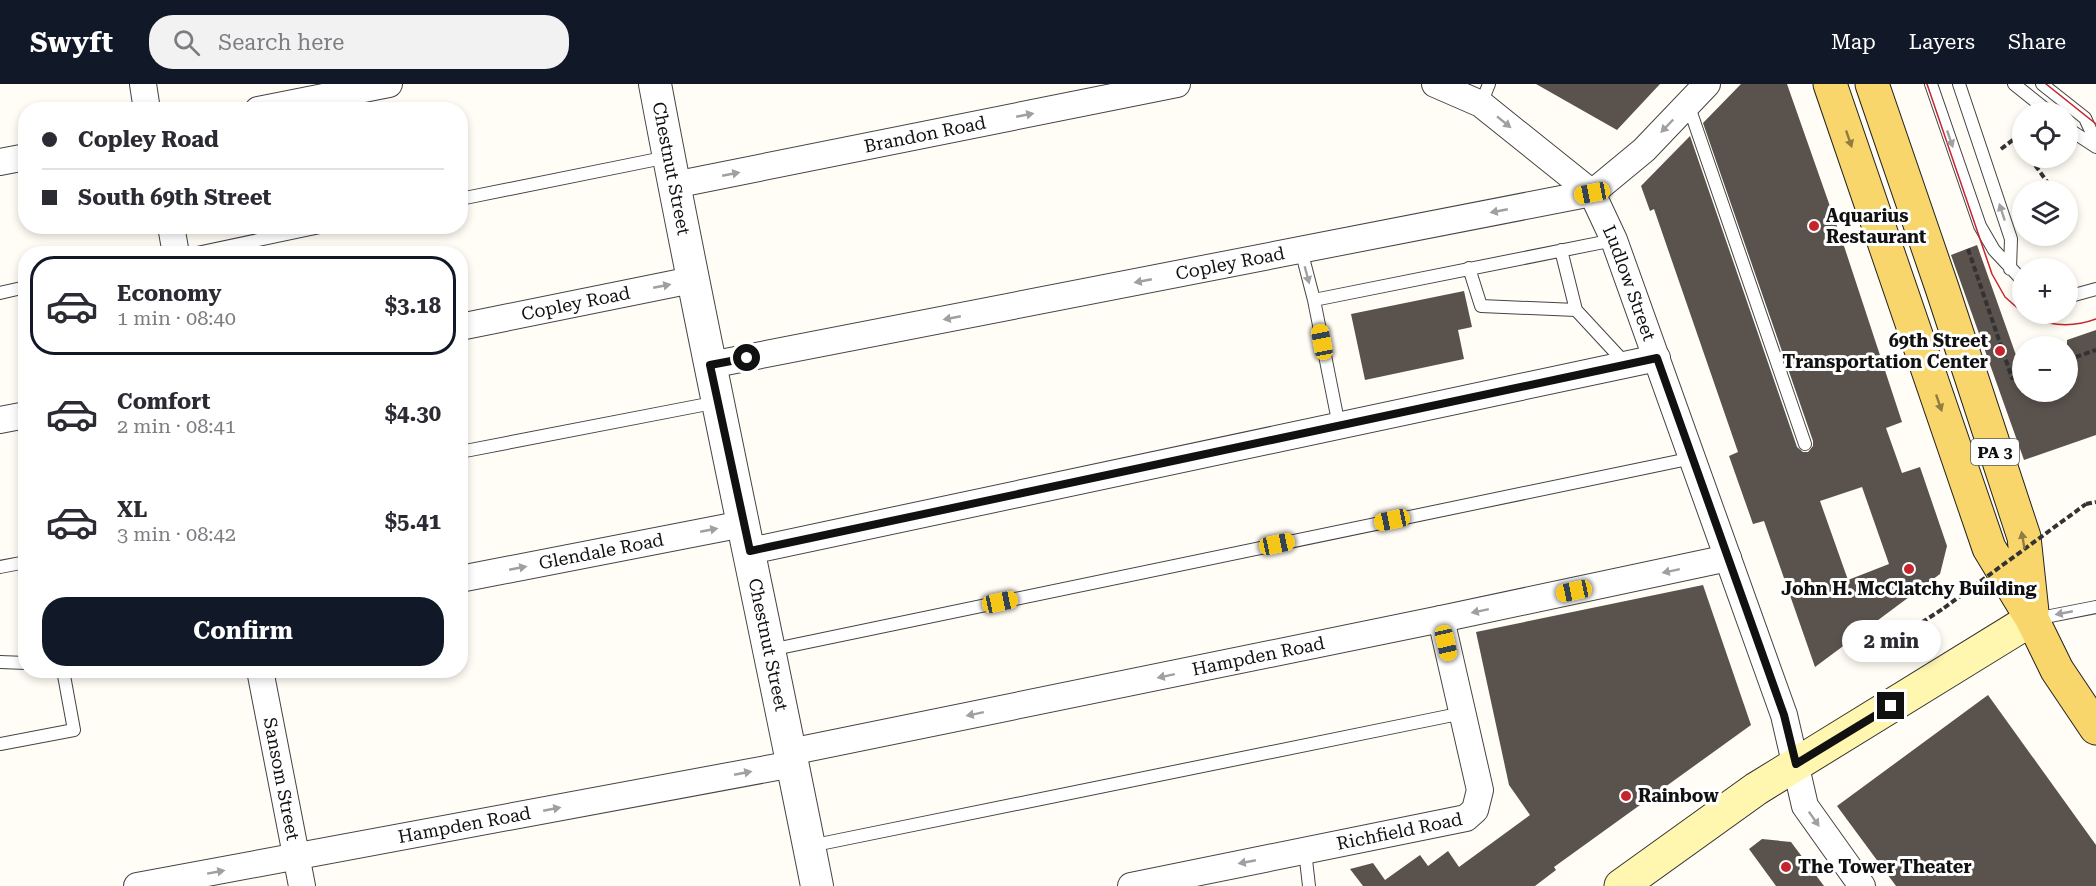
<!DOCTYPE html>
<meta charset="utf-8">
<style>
:root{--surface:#fff;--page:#f2f2f3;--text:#2b2b33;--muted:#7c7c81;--line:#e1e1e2;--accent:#111827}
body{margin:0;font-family:"Roboto Serif",serif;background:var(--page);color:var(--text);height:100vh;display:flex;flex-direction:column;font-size:22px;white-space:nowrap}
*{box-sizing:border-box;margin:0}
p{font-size:20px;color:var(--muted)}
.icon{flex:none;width:33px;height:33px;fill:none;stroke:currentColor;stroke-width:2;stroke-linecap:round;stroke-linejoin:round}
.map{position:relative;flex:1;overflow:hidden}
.sheet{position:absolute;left:18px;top:162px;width:450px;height:432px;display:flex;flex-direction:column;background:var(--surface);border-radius:24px;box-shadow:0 3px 9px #0003}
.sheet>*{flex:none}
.hud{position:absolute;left:18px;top:18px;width:450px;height:132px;border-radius:24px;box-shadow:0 3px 9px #0003;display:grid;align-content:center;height:132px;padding:0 24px;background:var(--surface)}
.buttons{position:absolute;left:2012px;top:18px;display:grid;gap:12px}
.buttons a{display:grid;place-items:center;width:66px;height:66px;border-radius:50%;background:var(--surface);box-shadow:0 3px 9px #0003;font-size:30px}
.end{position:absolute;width:27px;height:27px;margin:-14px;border:8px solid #111;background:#fff;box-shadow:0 0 0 3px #fff}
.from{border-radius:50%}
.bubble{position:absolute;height:42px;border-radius:21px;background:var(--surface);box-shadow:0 3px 9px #0003;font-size:20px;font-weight:700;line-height:42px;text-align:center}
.car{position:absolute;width:18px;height:36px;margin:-18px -9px;border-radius:8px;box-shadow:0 0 4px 2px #0007;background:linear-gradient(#f5c518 24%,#345 0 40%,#f5c518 0 76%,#345 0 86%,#f5c518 0)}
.hud b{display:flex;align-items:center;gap:21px;height:57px;font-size:22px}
.hud b+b{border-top:2px solid var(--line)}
.hud i{width:15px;height:15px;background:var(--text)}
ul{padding:10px 0 0;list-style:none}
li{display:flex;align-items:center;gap:18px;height:99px;margin:0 12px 9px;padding:0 12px;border:3px solid transparent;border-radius:24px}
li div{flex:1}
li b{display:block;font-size:22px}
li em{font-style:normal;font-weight:700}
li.current{border-color:var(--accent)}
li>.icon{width:54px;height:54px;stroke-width:1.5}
.button{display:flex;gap:12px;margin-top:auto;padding:12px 24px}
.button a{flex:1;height:69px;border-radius:24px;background:var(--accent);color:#fff;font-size:24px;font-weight:700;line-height:69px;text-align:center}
header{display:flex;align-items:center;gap:36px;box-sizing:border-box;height:84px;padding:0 30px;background:var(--accent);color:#fff}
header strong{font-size:28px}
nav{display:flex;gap:33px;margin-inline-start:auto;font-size:21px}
.search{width:420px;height:54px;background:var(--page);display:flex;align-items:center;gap:15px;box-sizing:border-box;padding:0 21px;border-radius:24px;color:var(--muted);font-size:22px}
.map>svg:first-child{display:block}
.building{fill:#5a524d;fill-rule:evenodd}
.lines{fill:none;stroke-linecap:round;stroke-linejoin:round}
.service-casing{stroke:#444;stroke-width:14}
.minor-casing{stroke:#444;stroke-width:28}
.tertiary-casing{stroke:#444;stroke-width:34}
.secondary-casing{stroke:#333;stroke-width:35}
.primary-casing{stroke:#222;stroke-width:35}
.path{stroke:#333;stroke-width:4;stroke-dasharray:6 3;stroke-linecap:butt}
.service{stroke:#fff;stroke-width:12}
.minor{stroke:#fff;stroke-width:26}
.tertiary{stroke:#fff;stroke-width:32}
.secondary{stroke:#fff6b0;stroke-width:33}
.primary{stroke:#f9d66b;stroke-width:33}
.tram{stroke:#c4262e;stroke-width:1.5}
.path-bridge{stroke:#333;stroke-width:4;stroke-dasharray:6 3;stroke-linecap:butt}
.oneway{fill:#a0a0a0}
.oneway2{fill:#917d42}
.route{stroke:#111;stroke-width:8}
.poi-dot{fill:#c4262e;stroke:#fff;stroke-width:2}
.labels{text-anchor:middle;stroke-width:6;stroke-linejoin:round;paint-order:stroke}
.shield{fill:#fff;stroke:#585858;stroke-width:1.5}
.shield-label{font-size:16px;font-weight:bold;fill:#111}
.street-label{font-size:18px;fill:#111;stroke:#fff}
.poi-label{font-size:18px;font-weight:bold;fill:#111;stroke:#fff;text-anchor:start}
</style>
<header>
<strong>Swyft</strong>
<div class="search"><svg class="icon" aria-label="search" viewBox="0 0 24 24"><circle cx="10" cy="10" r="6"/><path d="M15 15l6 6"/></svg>Search here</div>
<nav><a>Map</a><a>Layers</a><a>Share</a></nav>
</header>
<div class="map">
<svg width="2096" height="802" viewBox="0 0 2096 802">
<rect width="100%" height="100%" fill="#fffdf5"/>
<path class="building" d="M1536,0h124l-43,46z
M1741,0h46l58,165 57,173 -16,6 16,45 18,-6 27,79 -7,28 -125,93 -51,-146 -11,3 -24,-68 9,-4 -84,-243 -4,2 -9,-25 49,-50 107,311 6,5h5l5,-6v-5l-110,-318zM1862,403l27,77 -41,16 -28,-79z
M1977,161l40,113 5,-2v36h45v-52l29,-10v105l-72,25 -73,-205z
M1464,207l8,36 -14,3 6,29 -99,21 -14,-66z
M1703,501l48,140 -197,142 2,3 -21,16h-172l-13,-17 23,-6 12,17 35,-25 8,11 20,-15 11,16 71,-52 -21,-30 -33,-153z
M1988,611l108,150v41h-200l-59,-80z
M1762,755l29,3 33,44h-48l-27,-37z"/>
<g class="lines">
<g class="service-casing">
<path id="service" d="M1931,0l49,142 14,24 28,30
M1959,0l52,155 -1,30
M2014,0l35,28
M2042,0l43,34 11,24
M1481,20l8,-20
M1688,20l117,340
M2067,44l29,19
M460,115l208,-42
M1301,166l13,50 25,126
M1561,166l15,60 50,54
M192,170l133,-28
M1469,184l12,38 95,4
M0,209l26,-6
M2067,213l29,-8
M1314,216l300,-60
M460,368l258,-50
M0,483l26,-5
M2035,535l61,-12
M770,566l923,-192
M0,578l26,1
M0,660l74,-14 -11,-60
M810,762l653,-133
M1305,767l4,35"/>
</g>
<g class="minor-casing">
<g id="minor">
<path d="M143,0l4,26"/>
<path id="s1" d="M1435,0l46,20 111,89 22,47 170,475 21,91 57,80"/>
<path d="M258,26l131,-26"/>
<path d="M0,78l26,-5"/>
<path id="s2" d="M674,101l503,-101"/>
<path d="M171,142l5,28"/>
<path id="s3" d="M460,243l232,-47"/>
<path id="s4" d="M710,281l882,-172 52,-43 63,-66"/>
<path d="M0,336l26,-5"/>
<path d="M750,467l907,-193"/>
<path id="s5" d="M460,495l283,-55"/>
<path id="s6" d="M260,586l42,216"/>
<path id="s7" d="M790,668l651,-133 287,-61"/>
<path id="s8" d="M137,802l656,-122"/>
<path id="s9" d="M1131,802l335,-68 9,-8 5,-20 -39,-171"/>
</g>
</g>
<g class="tertiary-casing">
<g id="tertiary">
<path id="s10" d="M655,0c50,268 109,534 162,802"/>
</g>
</g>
<g class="secondary-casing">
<path id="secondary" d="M1621,802l135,-97 276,-170"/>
</g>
<g class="primary-casing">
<path id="primary" d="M1830,0l159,464 43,71 25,51 39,58
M1872,0l70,204 82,249 8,75"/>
</g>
<path class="path" d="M2016,54l6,9
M2001,65l21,-16
M2030,74l23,32
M2067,127l3,5
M1968,165l44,129 10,-3
M2067,276l29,-10
M2086,420l10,-2
M1933,562l-12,-23 23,-15"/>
<use href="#service" class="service"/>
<use href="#minor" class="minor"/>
<use href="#tertiary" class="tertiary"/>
<use href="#secondary" class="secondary"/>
<use href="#primary" class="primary"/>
<path class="tram" d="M1927,0l65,190 13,23 17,15
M2046,0l50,40
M2024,230c23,12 48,14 72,5"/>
<path class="path-bridge" d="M1944,524l142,-104"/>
</g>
<defs><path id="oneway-solid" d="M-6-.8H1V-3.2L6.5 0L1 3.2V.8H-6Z" transform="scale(1.5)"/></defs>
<g class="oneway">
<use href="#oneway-solid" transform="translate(1025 31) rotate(-11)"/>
<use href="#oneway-solid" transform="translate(1504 38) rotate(39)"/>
<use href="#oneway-solid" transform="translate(1667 42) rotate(134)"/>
<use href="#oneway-solid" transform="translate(1950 55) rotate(71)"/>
<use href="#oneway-solid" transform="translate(731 90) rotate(-11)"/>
<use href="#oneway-solid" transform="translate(1499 127) rotate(169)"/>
<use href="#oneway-solid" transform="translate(2002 128) rotate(-108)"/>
<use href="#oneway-solid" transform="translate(1307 191) rotate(75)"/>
<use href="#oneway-solid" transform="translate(1143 197) rotate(169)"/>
<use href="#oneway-solid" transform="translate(662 202) rotate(-11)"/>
<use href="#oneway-solid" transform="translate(952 234) rotate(169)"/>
<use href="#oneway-solid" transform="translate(709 446) rotate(-11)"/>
<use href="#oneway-solid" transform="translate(518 484) rotate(-11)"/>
<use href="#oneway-solid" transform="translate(1671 487) rotate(168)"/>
<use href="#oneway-solid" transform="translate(1480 527) rotate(168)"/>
<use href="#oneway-solid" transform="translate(2064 529) rotate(169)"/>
<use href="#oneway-solid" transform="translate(1166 592) rotate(168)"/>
<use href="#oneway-solid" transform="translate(975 630) rotate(168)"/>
<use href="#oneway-solid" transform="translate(743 689) rotate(-11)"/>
<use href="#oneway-solid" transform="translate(552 725) rotate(-11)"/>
<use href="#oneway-solid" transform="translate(1814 735) rotate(55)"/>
<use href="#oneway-solid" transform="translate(1247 778) rotate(169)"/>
<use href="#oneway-solid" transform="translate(216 788) rotate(-10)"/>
</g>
<g class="oneway2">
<use href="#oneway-solid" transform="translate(1849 55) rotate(71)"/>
<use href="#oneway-solid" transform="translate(1939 319) rotate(71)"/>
<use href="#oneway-solid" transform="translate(2023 456) rotate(-100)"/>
</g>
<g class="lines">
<path class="route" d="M747,274l-37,7 40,186 907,-193 127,357 12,49 95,-58"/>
</g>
<g class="poi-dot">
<circle cx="1814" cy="142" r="6"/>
<circle cx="2000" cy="267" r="6"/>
<circle cx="1909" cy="485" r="6"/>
<circle cx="1626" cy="712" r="6"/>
<circle cx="1786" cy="783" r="6"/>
</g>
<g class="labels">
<rect class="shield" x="1971" y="355" width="48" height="26" rx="4.5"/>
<g class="shield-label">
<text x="1995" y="374">PA 3</text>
</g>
<g class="street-label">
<text dy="6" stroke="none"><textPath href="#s2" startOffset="256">Brandon Road</textPath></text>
<text dy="6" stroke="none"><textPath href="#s10" startOffset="86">Chestnut Street</textPath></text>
<text dy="6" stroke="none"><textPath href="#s4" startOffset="530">Copley Road</textPath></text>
<text dy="6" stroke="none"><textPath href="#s1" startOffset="290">Ludlow Street</textPath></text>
<text dy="6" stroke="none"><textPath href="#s3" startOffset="118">Copley Road</textPath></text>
<text dy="6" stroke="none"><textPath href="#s5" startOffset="144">Glendale Road</textPath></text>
<text dy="6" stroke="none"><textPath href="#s10" startOffset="572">Chestnut Street</textPath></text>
<text dy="6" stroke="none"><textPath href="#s7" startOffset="478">Hampden Road</textPath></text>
<text dy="6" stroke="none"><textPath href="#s6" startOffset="111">Sansom Street</textPath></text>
<text dy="6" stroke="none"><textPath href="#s8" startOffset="333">Hampden Road</textPath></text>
<text dy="6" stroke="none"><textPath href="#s9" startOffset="274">Richfield Road</textPath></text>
</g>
<g class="poi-label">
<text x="1826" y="138">Aquarius<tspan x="1826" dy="21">Restaurant</tspan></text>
<text x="1988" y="263" text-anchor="end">69th Street<tspan x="1988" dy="21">Transportation Center</tspan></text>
<text x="1909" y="511" text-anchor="middle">John H. McClatchy Building</text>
<text x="1638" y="718">Rainbow</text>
<text x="1798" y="789">The Tower Theater</text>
</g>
</g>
</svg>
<div class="buttons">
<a><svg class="icon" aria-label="locate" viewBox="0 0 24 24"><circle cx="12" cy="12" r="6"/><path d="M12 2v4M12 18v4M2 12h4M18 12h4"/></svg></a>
<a><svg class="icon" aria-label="layers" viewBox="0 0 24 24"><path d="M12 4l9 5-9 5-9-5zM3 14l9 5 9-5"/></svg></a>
<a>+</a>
<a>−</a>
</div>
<i class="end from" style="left:747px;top:274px"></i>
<i class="end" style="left:1891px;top:622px"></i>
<div class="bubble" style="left:1842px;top:536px;width:99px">2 min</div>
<i class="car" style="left:1592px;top:109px;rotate:259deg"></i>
<i class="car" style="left:1322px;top:258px;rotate:349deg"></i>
<i class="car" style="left:1392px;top:436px;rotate:258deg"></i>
<i class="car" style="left:1277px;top:460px;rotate:78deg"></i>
<i class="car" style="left:1574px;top:507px;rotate:258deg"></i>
<i class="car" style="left:1000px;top:518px;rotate:78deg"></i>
<i class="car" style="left:1446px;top:559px;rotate:167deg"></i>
<div class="hud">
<b><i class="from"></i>Copley Road</b>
<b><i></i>South 69th Street</b>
</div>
<section class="sheet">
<ul>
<li class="current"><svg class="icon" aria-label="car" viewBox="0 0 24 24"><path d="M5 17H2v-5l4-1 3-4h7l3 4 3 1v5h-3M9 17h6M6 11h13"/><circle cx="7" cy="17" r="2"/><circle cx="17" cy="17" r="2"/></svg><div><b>Economy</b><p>1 min · 08:40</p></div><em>$3.18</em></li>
<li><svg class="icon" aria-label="car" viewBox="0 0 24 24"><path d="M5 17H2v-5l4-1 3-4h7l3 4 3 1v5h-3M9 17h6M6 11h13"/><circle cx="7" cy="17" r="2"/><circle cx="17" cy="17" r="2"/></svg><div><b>Comfort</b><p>2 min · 08:41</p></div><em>$4.30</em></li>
<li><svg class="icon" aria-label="car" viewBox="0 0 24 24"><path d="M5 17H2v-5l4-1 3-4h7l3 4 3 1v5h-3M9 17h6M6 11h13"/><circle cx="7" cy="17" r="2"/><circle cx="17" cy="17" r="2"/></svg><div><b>XL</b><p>3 min · 08:42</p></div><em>$5.41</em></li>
</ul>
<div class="button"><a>Confirm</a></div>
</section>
</div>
